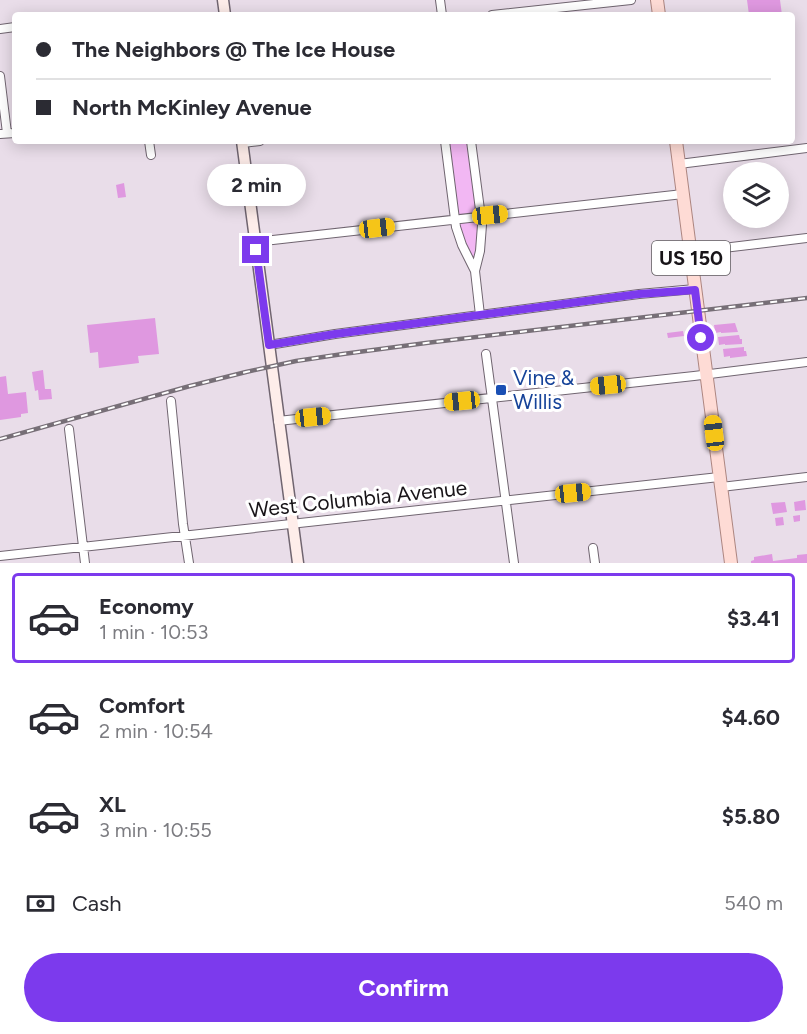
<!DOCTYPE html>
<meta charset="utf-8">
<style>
:root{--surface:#fff;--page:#f2f2f3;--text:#2b2b33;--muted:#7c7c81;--line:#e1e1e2;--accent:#7c3aed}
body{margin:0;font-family:Figtree,sans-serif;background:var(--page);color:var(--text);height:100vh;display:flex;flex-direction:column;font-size:22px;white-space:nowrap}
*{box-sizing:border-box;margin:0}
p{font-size:20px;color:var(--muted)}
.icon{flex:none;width:33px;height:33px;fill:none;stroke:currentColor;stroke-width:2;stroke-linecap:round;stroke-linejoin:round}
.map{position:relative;height:563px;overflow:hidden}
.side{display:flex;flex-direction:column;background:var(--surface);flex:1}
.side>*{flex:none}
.guide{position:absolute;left:12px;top:12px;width:783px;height:132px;border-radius:6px;box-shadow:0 3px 15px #0003;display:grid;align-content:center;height:132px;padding:0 24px;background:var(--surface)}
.controls{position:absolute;left:723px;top:162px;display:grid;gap:12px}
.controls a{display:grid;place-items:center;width:66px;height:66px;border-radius:50%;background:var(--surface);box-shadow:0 3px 15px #0003;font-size:30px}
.end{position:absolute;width:27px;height:27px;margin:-14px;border:8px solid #7c3aed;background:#fff;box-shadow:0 0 0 3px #fff}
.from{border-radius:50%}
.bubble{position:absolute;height:42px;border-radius:21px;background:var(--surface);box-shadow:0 3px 15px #0003;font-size:20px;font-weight:700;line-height:42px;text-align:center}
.car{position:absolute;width:18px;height:36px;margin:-18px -9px;border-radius:8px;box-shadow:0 0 4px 2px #0007;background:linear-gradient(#f5c518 24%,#345 0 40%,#f5c518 0 76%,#345 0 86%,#f5c518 0)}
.guide b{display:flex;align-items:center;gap:21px;height:57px;font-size:22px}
.guide b+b{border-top:2px solid var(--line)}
.guide i{width:15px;height:15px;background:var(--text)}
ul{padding:10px 0 0;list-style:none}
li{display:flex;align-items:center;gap:18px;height:90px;margin:0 12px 9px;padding:0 12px;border:3px solid transparent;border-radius:6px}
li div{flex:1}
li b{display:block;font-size:22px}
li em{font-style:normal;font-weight:700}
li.on{border-color:var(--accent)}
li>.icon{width:54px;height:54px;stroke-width:1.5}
.pay{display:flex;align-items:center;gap:15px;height:66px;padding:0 24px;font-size:22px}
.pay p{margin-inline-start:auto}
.cta{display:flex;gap:12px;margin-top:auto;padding:12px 24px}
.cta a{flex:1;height:69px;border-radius:36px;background:var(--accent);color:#fff;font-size:24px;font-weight:700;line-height:69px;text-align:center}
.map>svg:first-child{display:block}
.green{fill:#f2b7f3}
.building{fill:#df98e0}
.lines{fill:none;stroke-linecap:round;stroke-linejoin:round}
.street-casing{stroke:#706570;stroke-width:10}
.secondary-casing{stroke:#706570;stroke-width:13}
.primary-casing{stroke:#ad8681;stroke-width:14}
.street{stroke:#fff;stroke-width:8}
.secondary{stroke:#feedea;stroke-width:10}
.primary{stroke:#fedbd5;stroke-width:12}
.rail-casing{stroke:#776f77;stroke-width:4.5}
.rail{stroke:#fff;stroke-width:2;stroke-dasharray:7;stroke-linecap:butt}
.route{stroke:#7c3aed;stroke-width:8}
.transit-dot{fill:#1a4fb4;stroke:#fff;stroke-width:2}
.labels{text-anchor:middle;stroke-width:6;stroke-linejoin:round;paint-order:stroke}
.shield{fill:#fff;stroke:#5d5a5d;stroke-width:1.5}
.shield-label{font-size:20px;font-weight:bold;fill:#181418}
.transit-label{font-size:21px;fill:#164399;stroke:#fff;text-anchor:start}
.street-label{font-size:21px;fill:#181418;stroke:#fff}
</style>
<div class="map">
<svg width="807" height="563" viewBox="0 0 807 563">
<rect width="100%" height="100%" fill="#e9dde9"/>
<path class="green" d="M448,141h20l11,87v11l-3,17 -2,1 -3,-2 -10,-23z"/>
<path class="building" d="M747,0h33l2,15h-33z
M124,183l2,14 -8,1 -2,-13z
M155,318l4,36 -21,2 1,7 -40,5 -1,-16 -8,1 -3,-28z
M735,323l3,9 -17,1v-1l-6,1 -1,-8z
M683,331l1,5 -16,2 -1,-5z
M739,335l1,4h2v5l-17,1v-1l-6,1 -1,-8z
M744,347v4h2l1,5 -17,2v-2l-6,1 -1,-8z
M43,370l2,19h6l1,10 -13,1 -1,-10 -3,1 -3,-19z
M6,376l2,18 18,-2 2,21 -7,1v3l-21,3v-43z
M805,500l1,10 -11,1 -1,-9z
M785,502l2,10 -14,2 -2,-11z
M800,515v6l-6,1 -1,-6z
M783,517l1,8 -8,1 -1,-8z
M772,554l1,7 24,-3v-3l10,-1v9h-56v-2l3,-1v-3z"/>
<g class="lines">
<g class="street-casing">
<path id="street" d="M440,0l2,15
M492,15l139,-15
M0,29l15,-2
M0,76l7,57
M0,134l15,-1
M149,141l2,14
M445,141l11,86 6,18 13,26
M471,141l11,84 -2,26 -5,20 5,44
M242,143l18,-2
M679,164l128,-16
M255,242l428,-48
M690,252l117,-14
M269,345l66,-11 304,-40 56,-5
M486,354l28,209
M171,401l12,123 6,39
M278,421l416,-45 113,-14
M69,429l16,134
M721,487l86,-10
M593,548l2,15
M0,556l719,-79"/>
</g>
<g class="secondary-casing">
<path id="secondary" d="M223,0l2,15
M242,141l56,422"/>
</g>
<g class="primary-casing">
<path id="primary" d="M657,0l2,15
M676,141l55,422"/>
</g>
<use href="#street" class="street"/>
<use href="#secondary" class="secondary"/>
<use href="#primary" class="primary"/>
<g class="rail-casing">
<path id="rail" d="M0,439l190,-53 56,-14 50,-11 47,-7 83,-11 381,-45"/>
</g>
<use href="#rail" class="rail"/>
</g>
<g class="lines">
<path class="route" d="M256,250l13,95 66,-11 304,-40 56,-4 6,48"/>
</g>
<rect class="transit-dot" x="495" y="384" width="12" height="12" rx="3"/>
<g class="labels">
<rect class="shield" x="652" y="241" width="78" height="34" rx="4.5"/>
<g class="shield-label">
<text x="691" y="265">US 150</text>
</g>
<g class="transit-label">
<text x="513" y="385">Vine &amp;<tspan x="513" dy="24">Willis</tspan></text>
</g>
<g class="street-label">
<text transform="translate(358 499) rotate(-6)" y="7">West Columbia Avenue</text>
</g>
</g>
</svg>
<div class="controls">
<a><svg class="icon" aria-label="layers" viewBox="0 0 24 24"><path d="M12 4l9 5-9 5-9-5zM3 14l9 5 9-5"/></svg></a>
</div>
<i class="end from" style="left:701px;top:338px"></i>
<i class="end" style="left:256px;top:250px"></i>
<div class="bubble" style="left:207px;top:164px;width:99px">2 min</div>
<i class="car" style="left:490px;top:215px;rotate:84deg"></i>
<i class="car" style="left:377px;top:228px;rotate:83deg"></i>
<i class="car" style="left:608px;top:385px;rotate:264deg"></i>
<i class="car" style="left:462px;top:401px;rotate:264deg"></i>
<i class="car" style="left:313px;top:417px;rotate:84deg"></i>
<i class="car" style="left:714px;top:433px;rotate:353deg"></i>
<i class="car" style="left:573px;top:493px;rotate:84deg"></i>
<div class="guide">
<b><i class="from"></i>The Neighbors @ The Ice House</b>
<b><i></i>North McKinley Avenue</b>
</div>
</div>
<section class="side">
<ul>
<li class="on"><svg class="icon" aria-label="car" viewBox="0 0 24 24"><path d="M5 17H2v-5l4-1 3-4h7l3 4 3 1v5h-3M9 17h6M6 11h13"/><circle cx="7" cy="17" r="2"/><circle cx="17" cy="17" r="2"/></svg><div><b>Economy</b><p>1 min · 10:53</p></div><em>$3.41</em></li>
<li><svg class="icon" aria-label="car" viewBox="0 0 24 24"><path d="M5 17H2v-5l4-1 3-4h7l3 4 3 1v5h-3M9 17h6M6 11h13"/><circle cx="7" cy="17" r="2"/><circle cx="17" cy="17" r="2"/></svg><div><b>Comfort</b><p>2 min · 10:54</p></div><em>$4.60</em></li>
<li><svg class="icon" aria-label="car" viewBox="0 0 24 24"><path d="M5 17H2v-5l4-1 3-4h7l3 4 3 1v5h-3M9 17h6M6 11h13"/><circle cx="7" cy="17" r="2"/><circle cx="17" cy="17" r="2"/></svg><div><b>XL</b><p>3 min · 10:55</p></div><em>$5.80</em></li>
</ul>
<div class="pay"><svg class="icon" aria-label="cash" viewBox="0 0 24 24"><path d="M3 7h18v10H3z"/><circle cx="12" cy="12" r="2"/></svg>Cash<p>540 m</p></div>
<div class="cta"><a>Confirm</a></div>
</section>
